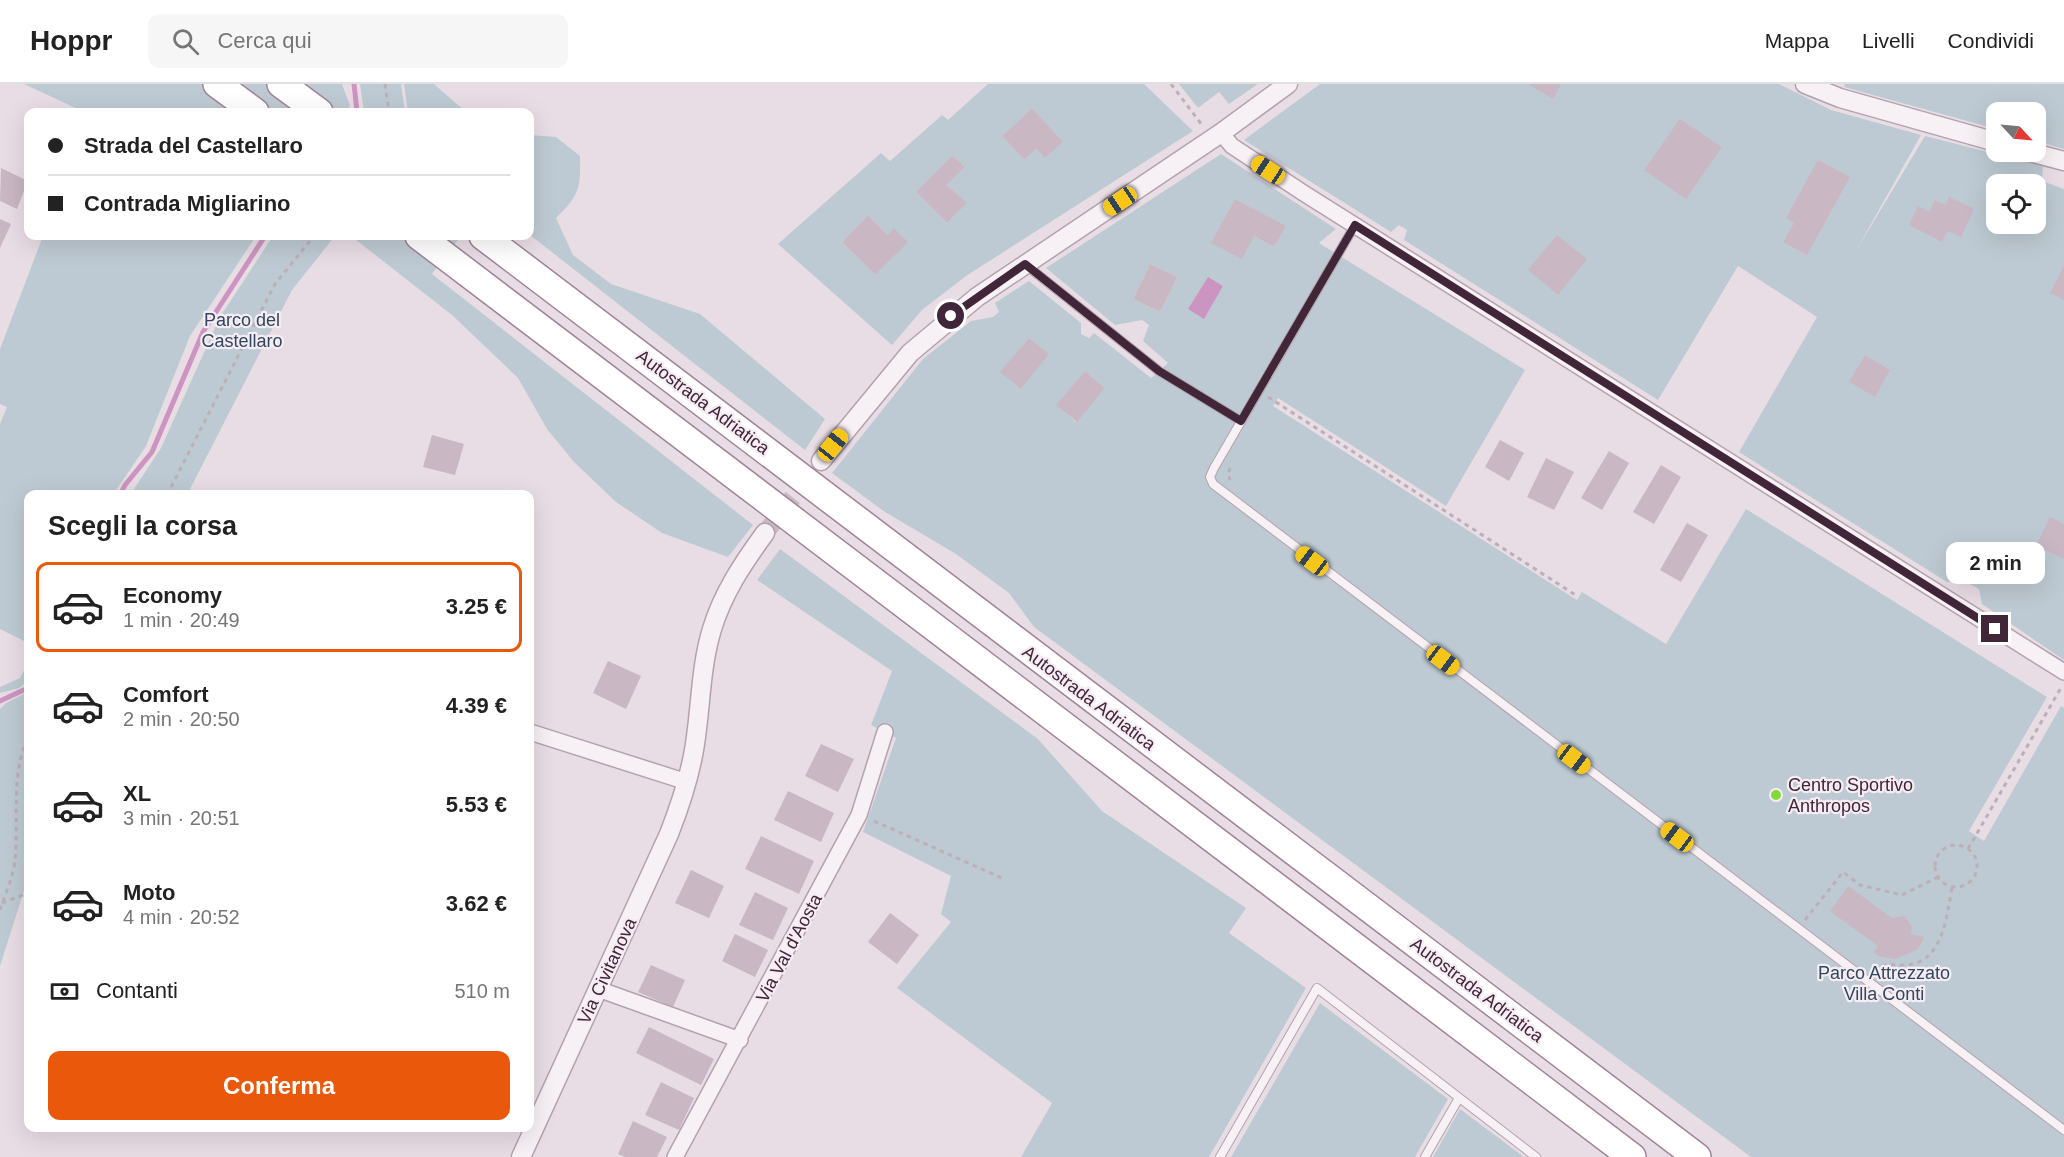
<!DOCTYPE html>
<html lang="it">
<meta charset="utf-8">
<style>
:root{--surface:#fff;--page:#f6f6f6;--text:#222;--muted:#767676;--line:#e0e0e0;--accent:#ea580c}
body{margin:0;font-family:Helvetica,sans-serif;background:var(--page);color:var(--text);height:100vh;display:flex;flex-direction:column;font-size:22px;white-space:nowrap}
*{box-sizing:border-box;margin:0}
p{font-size:20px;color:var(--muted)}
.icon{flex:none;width:33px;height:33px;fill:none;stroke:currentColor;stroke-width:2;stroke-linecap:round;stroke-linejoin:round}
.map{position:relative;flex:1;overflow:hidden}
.sheet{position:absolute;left:24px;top:406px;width:510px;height:642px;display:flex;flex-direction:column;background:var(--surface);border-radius:12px;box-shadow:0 6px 24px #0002}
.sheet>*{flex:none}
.hud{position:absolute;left:24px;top:24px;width:510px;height:132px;border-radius:12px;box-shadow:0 6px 24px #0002;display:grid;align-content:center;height:132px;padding:0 24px;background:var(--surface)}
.needle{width:39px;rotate:116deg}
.buttons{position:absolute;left:1986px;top:18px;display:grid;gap:12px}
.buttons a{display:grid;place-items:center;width:60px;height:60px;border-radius:12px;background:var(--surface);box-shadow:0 6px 24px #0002;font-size:30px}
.end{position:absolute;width:27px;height:27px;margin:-14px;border:8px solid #412538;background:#fff;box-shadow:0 0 0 3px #fff}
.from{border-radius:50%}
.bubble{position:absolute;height:42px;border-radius:12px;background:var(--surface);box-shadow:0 6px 24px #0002;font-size:20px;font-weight:800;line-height:42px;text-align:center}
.car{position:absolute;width:18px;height:36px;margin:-18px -9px;border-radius:8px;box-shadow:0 0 4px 2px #0007;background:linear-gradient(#f5c518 24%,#345 0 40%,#f5c518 0 76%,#345 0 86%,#f5c518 0)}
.hud b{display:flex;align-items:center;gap:21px;height:57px;font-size:22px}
.hud b+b{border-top:2px solid var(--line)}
.hud i{width:15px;height:15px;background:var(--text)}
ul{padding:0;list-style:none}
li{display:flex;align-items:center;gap:18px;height:90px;margin:0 12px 9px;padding:0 12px;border:3px solid transparent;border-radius:12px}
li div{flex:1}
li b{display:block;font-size:22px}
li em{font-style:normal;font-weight:800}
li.on{border-color:var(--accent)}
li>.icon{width:54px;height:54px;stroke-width:1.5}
h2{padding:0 24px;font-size:27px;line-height:72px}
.pay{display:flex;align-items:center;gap:15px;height:66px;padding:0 24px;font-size:22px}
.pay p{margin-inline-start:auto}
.cta{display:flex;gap:12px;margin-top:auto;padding:12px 24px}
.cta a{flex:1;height:69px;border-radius:12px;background:var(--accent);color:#fff;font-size:24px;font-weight:800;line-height:69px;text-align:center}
header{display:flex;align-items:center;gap:36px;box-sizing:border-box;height:84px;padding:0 30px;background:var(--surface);border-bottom:2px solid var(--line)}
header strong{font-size:28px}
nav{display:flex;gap:33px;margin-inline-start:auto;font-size:21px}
.search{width:420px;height:54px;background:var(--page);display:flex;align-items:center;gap:15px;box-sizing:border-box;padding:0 21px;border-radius:12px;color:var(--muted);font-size:22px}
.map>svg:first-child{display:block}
.green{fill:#becad3;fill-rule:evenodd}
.water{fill:#cc95c1}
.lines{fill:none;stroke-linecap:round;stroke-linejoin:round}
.stream{stroke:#cc95c1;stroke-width:5}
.building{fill:#c9b7c3}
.tertiary-tunnel{stroke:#c7b8c2;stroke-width:18;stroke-dasharray:18 9;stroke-linecap:butt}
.service-casing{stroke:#b3a2ae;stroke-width:10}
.minor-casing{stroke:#b3a2ae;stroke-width:18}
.tertiary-casing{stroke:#b3a2ae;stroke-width:21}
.motorway-casing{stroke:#a18398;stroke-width:30}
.path{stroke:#bdafb8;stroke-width:3;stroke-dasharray:4.5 4.5;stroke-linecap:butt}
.service{stroke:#f7f0f4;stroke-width:8}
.minor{stroke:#f7f0f4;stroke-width:15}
.tertiary{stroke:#f7f0f4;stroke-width:18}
.motorway{stroke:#fff;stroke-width:27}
.route{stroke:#412538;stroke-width:8}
.poi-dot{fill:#82da36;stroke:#f6edf4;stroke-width:2}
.labels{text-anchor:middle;stroke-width:4.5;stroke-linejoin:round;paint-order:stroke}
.park-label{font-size:18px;fill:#31475e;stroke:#f6edf4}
.street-label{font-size:18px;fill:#412538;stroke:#f6edf4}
.poi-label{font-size:18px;fill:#412538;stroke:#f6edf4;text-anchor:start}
</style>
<header>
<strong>Hoppr</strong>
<div class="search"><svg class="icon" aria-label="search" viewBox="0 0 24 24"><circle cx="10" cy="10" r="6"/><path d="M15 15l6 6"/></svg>Cerca qui</div>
<nav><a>Mappa</a><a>Livelli</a><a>Condividi</a></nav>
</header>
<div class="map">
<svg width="2064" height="1073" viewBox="0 0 2064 1073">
<rect width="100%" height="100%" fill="#e9dde5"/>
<path class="green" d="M24,0h318l8,22 -5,6h-261z
M360,0h41l4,28h-41z
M404,0h30l32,28h-58z
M988,0h156l49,47 -227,145 -44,34 -30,35 -114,-101 103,-91 9,8 52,-46 6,5zM1032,24l30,34 -17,16 -9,-9 -12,11 -22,-24zM952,71l13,12 -18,18 19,18 -19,20 -31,-31zM868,131l20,20 6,-6 -19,46 -33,-33z
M1179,0h79l-29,20 -10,-12 -21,16z
M1320,0h459l52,26 90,25 -64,114 68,-113 118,30 -1,15 22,8v471l-82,-56 -3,-15 -19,-10 -13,3 -208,-130 78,-135 -79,-51 -80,134 -254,-160 3,-10 -8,-5 -8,7 -147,-92zM1996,100h40v40h-40z
M1845,0h219v65l-28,-8v-29h-40v17l-152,-42z
M530,51l26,2 24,19c1,32 -1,40 -24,62l17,37 38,29 89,30 125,105 -20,31 -275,-215z
M1221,70l115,75 -17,14 206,127 -79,136 -168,-108 -5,8 304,194 5,-8 84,52 80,-135 301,188 -78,134 15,10 77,-135 3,2v449h-313l-717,-530 -25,-34 -53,-39 -71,-42 -53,-39 91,-114 48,-38 22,-4 6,-5 -4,-9 34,-22 52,42v11l8,4 5,-5 57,45 17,-15 -25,-22 6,-16 -7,-5 -27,5 -69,-57zM1235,115l50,27 -11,21 -20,-11 -42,7zM1150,180l26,13 -16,35 -27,-13zM1029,254l19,16 -47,18zM1085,287l20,17 -29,34 -19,-17z
M43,152h213l-66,100 -44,110 -33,49h-85v148l-28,-14v-205l7,-17 -7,-3v-55z
M273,152h62l-43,54 -105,205h-57l31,-47 59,-131z
M351,152h110l-29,38 321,251 -25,32 -66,-24 -46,-31 -42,-40 -27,-33 -29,-51 -66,-63z
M780,465l258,190 64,72 144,97 -17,25 77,55 -97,169h-188l31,-54 -155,-115 54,-66 -10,-8 10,-38 -88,-44 33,-94 -25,-13 21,-54 -135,-91z
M28,579v18l-9,7 -19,5v-6l20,-9z
M28,608v186l-28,88v-257l6,-6z
M1320,919l128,96 -33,58h-184z
M1460,1025l64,48h-91z"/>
<path class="water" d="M1208,193l15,9 -19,33 -16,-10z"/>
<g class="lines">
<path class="stream" d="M354,0l3,28
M120,411l5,-10 27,-33 51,-120 62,-96
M0,617l28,-13"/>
</g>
<path class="building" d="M1528,0h33l-8,15z
M1032,24l31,34 -18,16 -9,-9 -12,11 -22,-24z
M1680,35l42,28 -36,52 -42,-29z
M952,71l13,12 -18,18 20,18 -20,20 -31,-31z
M1818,76l32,17 -43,78 -24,-13 11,-19 -8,-5z
M1,84l27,13 -11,28 -17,-8z
M1949,113l25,12 -13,28 -14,-6 -5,11 -33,-17 9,-19 11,6 6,-12 11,5z
M1235,115l51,27 -12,21 -20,-11 -12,23 -31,-16z
M868,131l20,20 6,-7 14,14 -33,33 -33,-33z
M0,135l11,5 -11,24z
M1557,151l30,24 -29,36 -30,-25z
M1150,180l27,13 -17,35 -27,-13z
M2064,182v34l-14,-7z
M1029,254l20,16 -28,35 -21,-17z
M1865,271l25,15 -15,27 -26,-15z
M1085,287l20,17 -28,34 -21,-17z
M432,351l32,9 -9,31 -32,-8z
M1500,356l24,13 -15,28 -24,-14z
M1609,367l20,12 -27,47 -21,-12z
M1546,374l28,14 -20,38 -27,-13z
M1661,381l20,12 -27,47 -21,-12z
M2050,433l14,7v35l-28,-13z
M1687,439l21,12 -27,47 -21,-12z
M608,577l33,15 -15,33 -33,-16z
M821,660l33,15 -16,33 -33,-16z
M788,707l46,22 -13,29 -47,-22z
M761,752l53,25 -15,33 -54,-25z
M691,786l33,16 -15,32 -34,-15z
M1848,802l44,32 13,-2 7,11 -1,7 14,3 -8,13 -22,9 -14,-2 -8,-5 5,-6 -48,-35z
M755,808l33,16 -15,32 -34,-15z
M890,829l29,22 -22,29 -29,-22z
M735,850l33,16 -13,27 -33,-16z
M651,881l34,15 -12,27 -35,-15z
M649,943l65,32 -13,26 -65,-32z
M661,998l33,16 -15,32 -34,-15z
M633,1037l34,16 -10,20h-32l-7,-3z"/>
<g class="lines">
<path class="tertiary-tunnel" d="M765,449l48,-61"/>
<g class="service-casing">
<path id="service" d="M1355,141l-141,243 -4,9 3,7 851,646
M1026,181l133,106 82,50
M1220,1073l97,-169 219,169
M1425,1073l34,-59"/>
</g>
<g class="minor-casing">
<path id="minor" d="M1221,49l11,13 73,48 759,478
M530,648l157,50
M598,905l142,51
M675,1073l184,-342 26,-83"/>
</g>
<g class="tertiary-casing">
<path id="tertiary" d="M1805,0l35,14 156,44
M2030,68l34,9
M821,377l89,-108 67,-56 244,-164 67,-49
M521,1073l148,-323c11,-28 20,-55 25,-84 7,-40 6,-82 18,-121 11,-36 31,-66 53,-96"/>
</g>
<g class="motorway-casing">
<path id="motorway" d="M217,0l38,28
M281,0l38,28
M419,152l1213,921
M483,152l1214,921"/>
</g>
<path class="path" d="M385,0l4,28
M1171,0l31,41
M1268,313l309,199
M1230,384l-2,6 2,6
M167,411l108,-211 39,-48
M874,737l130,58
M1935 782a21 21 0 1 1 42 0a21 21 0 1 1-42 0Z
M1968,765l94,-163
M2,819l26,-10
M0,826c5,-16 13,-32 15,-49 4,-42 -5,-84 13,-124
M1805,836l38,-48 17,13 42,10 36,-18
M1874,886c10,-8 19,-4 31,-5 38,-1 42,-50 47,-78"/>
<use href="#service" class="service"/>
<use href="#minor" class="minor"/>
<use href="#tertiary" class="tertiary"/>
<use href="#motorway" class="motorway"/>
</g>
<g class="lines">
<path class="route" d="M951,232l74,-52 134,107 82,50 114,-196 640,404"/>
</g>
<circle class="poi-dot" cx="1776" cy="711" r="6"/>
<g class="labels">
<g class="park-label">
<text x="242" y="242">Parco del<tspan x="242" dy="21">Castellaro</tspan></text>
<text x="1884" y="895">Parco Attrezzato<tspan x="1884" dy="21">Villa Conti</tspan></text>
</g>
<g class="street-label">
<text transform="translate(703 318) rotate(37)" y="6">Autostrada Adriatica</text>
<text transform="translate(1089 614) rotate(37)" y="6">Autostrada Adriatica</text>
<text transform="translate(789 864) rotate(-62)" y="6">Via Val d'Aosta</text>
<text transform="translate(607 887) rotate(-65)" y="6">Via Civitanova</text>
<text transform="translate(1477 906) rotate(37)" y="6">Autostrada Adriatica</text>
</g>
<g class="poi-label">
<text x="1788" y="707">Centro Sportivo<tspan x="1788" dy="21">Anthropos</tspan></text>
</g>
</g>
</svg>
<div class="buttons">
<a><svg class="needle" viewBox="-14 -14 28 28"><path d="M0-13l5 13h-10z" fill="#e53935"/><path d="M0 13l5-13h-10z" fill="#767676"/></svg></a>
<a><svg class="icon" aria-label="locate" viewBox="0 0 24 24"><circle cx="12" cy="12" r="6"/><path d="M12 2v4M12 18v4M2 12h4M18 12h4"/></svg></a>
</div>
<i class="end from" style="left:951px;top:232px"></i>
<i class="end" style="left:1995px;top:545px"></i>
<div class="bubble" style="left:1946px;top:458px;width:99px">2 min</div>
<i class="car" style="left:1268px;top:86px;rotate:303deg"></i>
<i class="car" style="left:1120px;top:117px;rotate:236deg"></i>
<i class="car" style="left:833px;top:361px;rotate:39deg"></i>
<i class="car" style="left:1312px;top:477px;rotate:307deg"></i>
<i class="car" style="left:1443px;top:576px;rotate:127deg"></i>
<i class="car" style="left:1574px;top:675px;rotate:127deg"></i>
<i class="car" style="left:1677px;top:753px;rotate:307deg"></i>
<div class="hud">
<b><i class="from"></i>Strada del Castellaro</b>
<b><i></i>Contrada Migliarino</b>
</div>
<section class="sheet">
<h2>Scegli la corsa</h2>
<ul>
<li class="on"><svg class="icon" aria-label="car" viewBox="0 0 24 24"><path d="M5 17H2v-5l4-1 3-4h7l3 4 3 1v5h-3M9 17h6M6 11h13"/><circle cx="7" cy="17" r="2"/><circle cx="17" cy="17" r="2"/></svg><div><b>Economy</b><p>1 min · 20:49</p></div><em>3.25 €</em></li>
<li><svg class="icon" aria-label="car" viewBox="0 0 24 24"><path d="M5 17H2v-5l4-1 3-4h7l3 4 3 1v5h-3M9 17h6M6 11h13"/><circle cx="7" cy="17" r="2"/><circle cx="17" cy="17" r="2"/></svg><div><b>Comfort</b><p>2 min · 20:50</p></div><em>4.39 €</em></li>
<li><svg class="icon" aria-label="car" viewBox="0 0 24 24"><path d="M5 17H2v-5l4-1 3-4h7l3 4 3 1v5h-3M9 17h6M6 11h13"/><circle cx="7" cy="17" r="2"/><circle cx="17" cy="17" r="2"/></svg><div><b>XL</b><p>3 min · 20:51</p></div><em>5.53 €</em></li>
<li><svg class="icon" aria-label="car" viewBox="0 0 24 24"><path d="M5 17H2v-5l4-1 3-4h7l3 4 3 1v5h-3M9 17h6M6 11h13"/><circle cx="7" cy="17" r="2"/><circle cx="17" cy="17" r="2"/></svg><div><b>Moto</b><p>4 min · 20:52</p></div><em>3.62 €</em></li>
</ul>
<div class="pay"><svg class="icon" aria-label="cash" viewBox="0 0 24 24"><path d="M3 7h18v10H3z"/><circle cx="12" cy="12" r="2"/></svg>Contanti<p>510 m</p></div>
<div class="cta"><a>Conferma</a></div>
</section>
</div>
